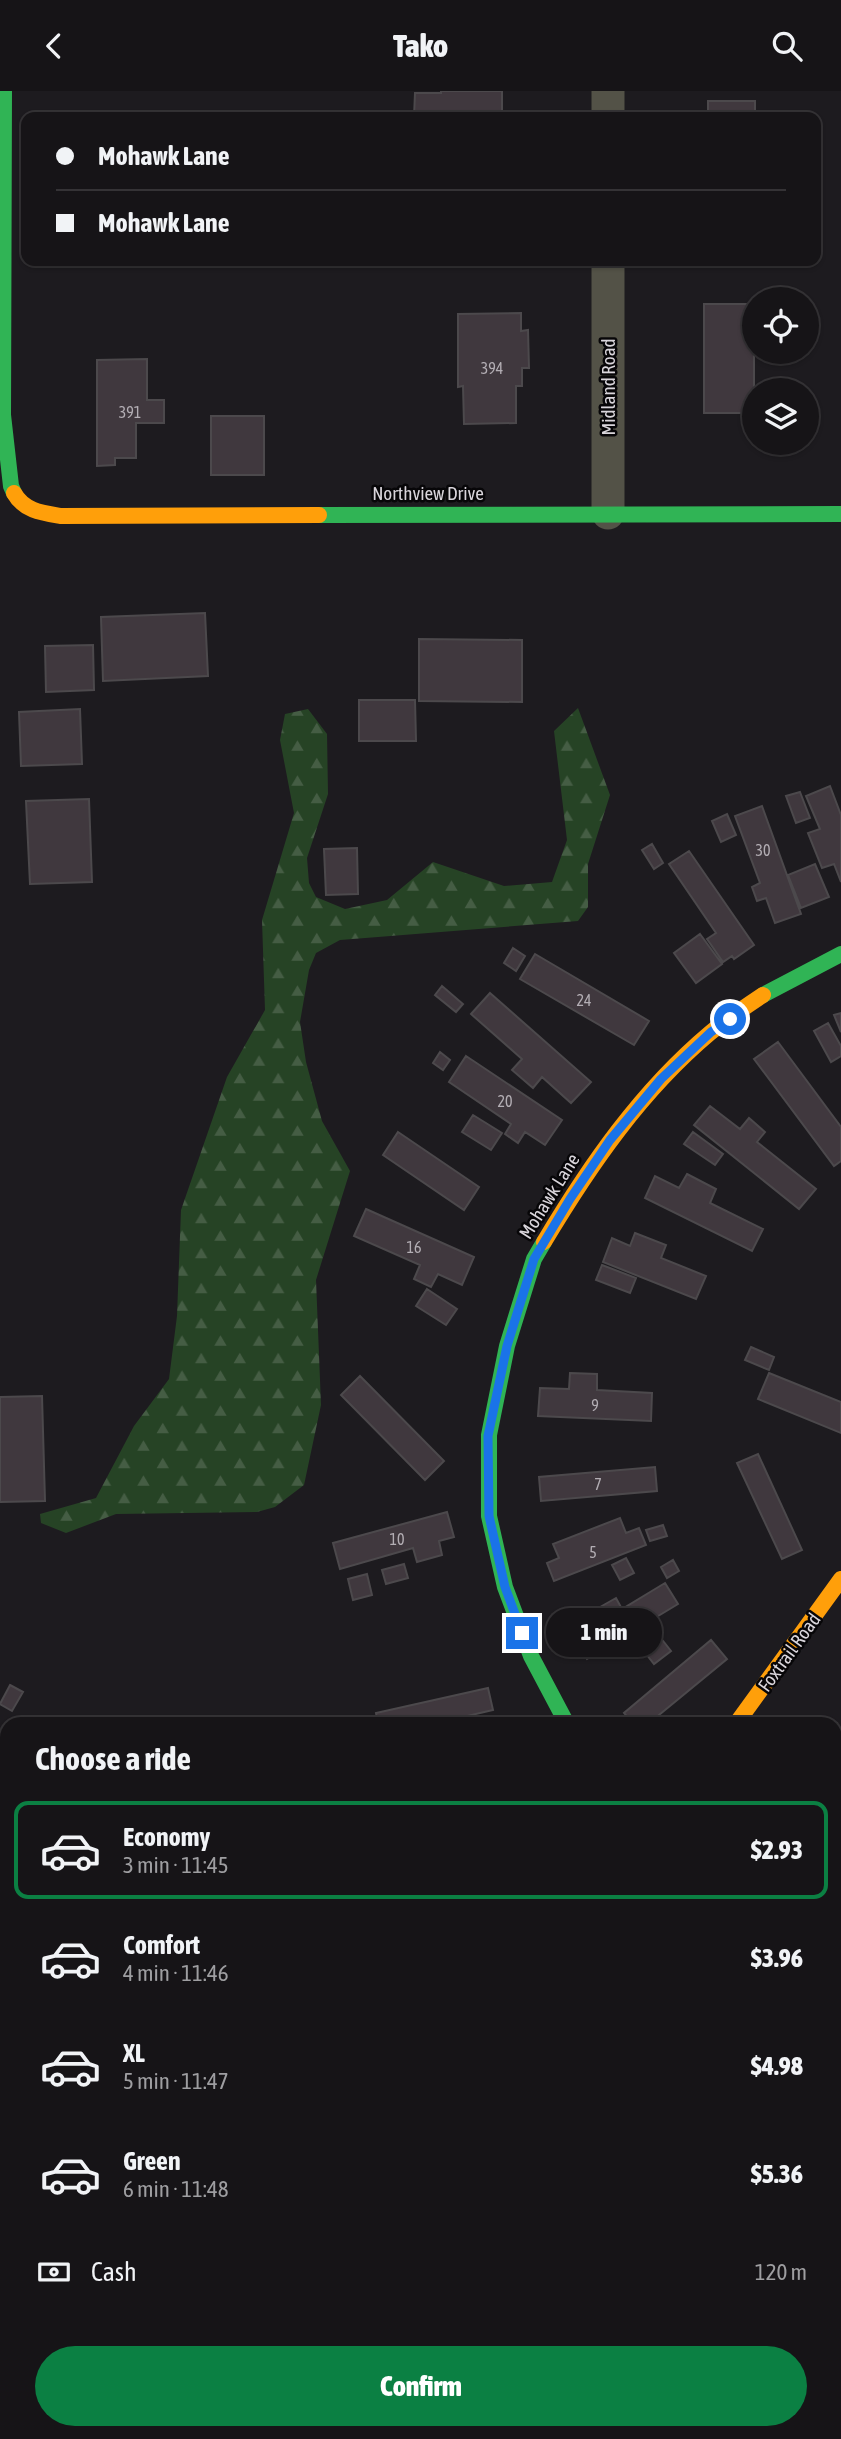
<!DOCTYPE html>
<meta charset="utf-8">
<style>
:root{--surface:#161417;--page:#1f1d20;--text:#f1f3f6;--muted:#9e9ea1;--line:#353336;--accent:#0b8043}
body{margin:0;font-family:"Asap Condensed",sans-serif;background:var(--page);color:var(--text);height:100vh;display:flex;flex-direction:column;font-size:26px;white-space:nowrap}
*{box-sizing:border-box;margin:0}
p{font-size:23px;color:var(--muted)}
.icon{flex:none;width:38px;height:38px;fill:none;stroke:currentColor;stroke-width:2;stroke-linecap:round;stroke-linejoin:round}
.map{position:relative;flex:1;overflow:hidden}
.panel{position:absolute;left:0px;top:1626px;width:842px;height:723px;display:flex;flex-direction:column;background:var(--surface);border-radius:21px 21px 0 0;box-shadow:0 2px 5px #0004,0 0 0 2px var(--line)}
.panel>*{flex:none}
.hud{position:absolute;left:21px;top:21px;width:800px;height:154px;border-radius:14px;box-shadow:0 2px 5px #0004,0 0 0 2px var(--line);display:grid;align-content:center;height:154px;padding:0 35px;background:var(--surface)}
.fabs{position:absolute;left:742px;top:196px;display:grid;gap:14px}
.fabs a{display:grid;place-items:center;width:77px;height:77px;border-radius:50%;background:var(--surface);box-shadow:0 2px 5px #0004,0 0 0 2px var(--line);font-size:35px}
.end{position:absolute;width:32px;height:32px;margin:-16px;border:9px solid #1a73e8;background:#fff;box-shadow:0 0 0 4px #fff}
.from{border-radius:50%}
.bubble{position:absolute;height:49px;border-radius:24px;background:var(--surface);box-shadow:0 2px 5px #0004,0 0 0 2px var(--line);font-size:23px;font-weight:800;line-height:49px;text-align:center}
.hud b{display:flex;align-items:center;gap:24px;height:66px;font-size:26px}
.hud b+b{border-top:2px solid var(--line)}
.hud i{width:18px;height:18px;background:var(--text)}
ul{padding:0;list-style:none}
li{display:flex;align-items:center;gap:21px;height:98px;margin:0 14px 10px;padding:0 21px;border:4px solid transparent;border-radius:14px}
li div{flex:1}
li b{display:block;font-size:26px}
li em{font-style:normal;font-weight:800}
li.active{border-color:var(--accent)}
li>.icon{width:63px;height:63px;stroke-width:1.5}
h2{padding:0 35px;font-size:32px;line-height:84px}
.pay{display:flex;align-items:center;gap:18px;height:77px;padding:0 35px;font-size:26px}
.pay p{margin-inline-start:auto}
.primary-button{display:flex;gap:14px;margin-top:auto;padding:14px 35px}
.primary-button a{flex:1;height:80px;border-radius:42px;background:var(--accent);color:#fff;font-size:28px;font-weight:800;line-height:80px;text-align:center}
header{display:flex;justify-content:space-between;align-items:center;height:91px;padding:0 35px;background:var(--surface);font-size:32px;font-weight:800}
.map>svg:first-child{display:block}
.forest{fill:url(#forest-firs)}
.building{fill:#40383e;stroke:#4c494c;stroke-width:2}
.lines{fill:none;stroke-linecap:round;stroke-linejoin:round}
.street{stroke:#535247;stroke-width:33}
.fast{stroke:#30b455;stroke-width:16}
.slow{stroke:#ff9f0a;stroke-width:16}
.route{stroke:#1a73e8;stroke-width:9}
.labels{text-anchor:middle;stroke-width:5;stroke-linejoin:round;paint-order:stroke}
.number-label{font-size:16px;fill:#b3aeb4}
.street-label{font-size:19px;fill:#d9d5db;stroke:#070608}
</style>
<header><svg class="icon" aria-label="back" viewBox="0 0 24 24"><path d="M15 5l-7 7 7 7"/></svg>Tako<svg class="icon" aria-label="search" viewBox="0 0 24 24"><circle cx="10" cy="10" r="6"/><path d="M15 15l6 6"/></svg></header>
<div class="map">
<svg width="841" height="2348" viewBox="0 0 841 2348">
<defs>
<pattern id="forest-firs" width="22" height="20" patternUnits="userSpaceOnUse" patternTransform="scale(1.75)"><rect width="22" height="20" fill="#264325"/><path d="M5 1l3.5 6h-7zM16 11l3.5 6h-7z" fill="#455d44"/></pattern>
</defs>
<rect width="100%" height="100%" fill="#1d1b1f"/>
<path class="forest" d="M578,617l32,87 -22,69v43l-10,14 -238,19 -24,13 -7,17 -9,52 6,40 16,59 28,50 -34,109 5,125 -17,80 -29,22 -18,5 -141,2 -50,19 -25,-10 -1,-9 56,-16 38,-72 35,-47 8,-63 4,-106 46,-133 38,-67 -3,-90 32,-107 -14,-73 5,-26 23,-5 19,25 1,60 -21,64 2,25 7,14 29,12 42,-9 46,-38 71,24 48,-4 15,-42 -13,-109z"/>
<path class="building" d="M441,0h61v26h-88l1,-24h26z
M708,10h47v16h-47z
M107,23l49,1v2h-49z
M704,213h50v109h-50z
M521,222v18l7,-1 1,38h-7v18h-6v37l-52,1 -1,-38 -5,1v-73z
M147,268v41h17v23h-28v35h-21v7l-18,1v-106z
M211,325h53v59h-53z
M205,522l3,63 -105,5 -2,-64z
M419,548l103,1v62l-103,-1z
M93,554l1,45 -48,2 -1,-46z
M359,609h56l1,41h-57z
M80,618l2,55 -61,2 -2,-54z
M830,695l11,29v67l-7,-18 -12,4 -14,-35 12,-4 -14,-33z
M800,701l10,26 -14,5 -10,-27z
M89,708l3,83 -62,2 -4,-83z
M762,715l39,108 -26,9 -9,-25 -9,3 -5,-14 8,-4 -25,-67z
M727,723l9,21 -15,7 -9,-21z
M652,753l11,19 -9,6 -12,-19z
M357,757l1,46 -32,1 -2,-46z
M689,760l65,94 -20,14 -2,-3 -9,6 -16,-23 9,-6 -47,-69z
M815,773l14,33 -28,11 -13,-33z
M700,843l22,30 -26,19 -22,-30z
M513,857l12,8 -9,15 -12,-8z
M535,863l114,67 -15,24 -114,-66z
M442,895l21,18 -7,8 -21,-17z
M490,902l101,89 -20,21 -29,-26 -9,11 -21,-18 10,-11 -51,-45z
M841,922v19l-7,-17z
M828,932l13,23v10l-10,6 -17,-31z
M778,951l63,85v34l-7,5 -80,-107z
M440,961l10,8 -7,10 -10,-7z
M466,965l96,64 -17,25 -20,-13 -7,11 -13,-9 6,-10 -62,-42z
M710,1015l30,23 9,-11 16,14 -8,10 59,47 -17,20 -105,-84z
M473,1024l29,18 -11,17 -29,-18z
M398,1041l81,55 -15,23 -81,-55z
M693,1041l30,22 -8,11 -31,-21z
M687,1083l29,15 -6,14 53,26 -11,22 -107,-53 10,-22 24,12z
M366,1118l108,48 -12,28 -24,-11 -7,13 -17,-8 6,-14 -66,-29z
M635,1142l31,12 -5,13 45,18 -10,23 -93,-37 9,-24 18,8z
M602,1174l34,13 -6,15 -34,-13z
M427,1198l30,20 -11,16 -30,-19z
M751,1256l23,10 -5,13 -24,-10z
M570,1282l27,1v16l55,3 -1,28 -113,-5 2,-28 29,1z
M769,1282l72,29v31l-83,-34z
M360,1285l84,85 -19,19 -84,-85z
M42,1305l3,105 -45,1v-105z
M758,1363l44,96 -20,9 -45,-96z
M655,1376l2,24 -116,10 -2,-24z
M447,1421l7,25 -15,4 3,14 -25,7 -4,-14 -73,21 -7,-26z
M620,1427l6,15 13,-5 7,17 -92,36 -7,-18 12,-5 -6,-14z
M663,1434l4,11 -17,5 -4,-11z
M626,1467l8,15 -14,7 -8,-15z
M673,1469l6,11 -12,7 -6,-11z
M404,1473l4,14 -22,6 -4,-14z
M367,1483l5,21 -19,5 -5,-21z
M665,1492l13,21 -91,55 -13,-21 19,-12 -7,-11 30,-17 6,11z
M660,1546l11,14 -17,13 -11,-14z
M711,1549l16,19 -79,65h-15l-9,-11z
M10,1594l13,7 -11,19 -12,-7z
M488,1597l5,22 -60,14h-55l-2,-11z
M811,1626l26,6 -2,8v-7h-26z
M7,1655v58l-7,13v-57z
M841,2150v24l-6,-7v-11z
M835,2210l6,6v38l-6,-6z
M7,2342h65l-6,3 2,3h-57z
M145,2342h54l-10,6h-54z
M219,2342h43l-10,6h-29z
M385,2342h25l-10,6h-10z
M491,2342h42l-7,6h-42z
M682,2342h20l-8,6h-7z
M709,2342h34l5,5 -33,1z"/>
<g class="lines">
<path class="street" d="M608,0v26
M608,170v252
M835,1800l6,1
M0,1840l7,6
M0,2248l7,-4
M327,2342l4,6
M835,2348l6,-5"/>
<path class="fast" d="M4,0l-1,324 8,71 3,7
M319,424l522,-1
M763,904l78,-41
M544,1151l-10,17 -27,87 -18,89v81l16,71 26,69 36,68"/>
<path class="slow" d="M14,402c10,18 28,20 47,23l258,-1
M544,1151c46,-77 97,-151 166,-209 17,-14 35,-26 53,-38
M736,1633l105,-145"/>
</g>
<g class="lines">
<path class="route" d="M522,1542l-17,-46 -16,-71 -1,-80 19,-90 27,-87 36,-60 40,-59 51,-61 50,-47 19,-13"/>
</g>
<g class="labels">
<g class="number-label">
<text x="492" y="283">394</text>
<text x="130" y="327">391</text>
<text x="763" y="765">30</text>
<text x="584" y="915">24</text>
<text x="505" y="1016">20</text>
<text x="414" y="1162">16</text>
<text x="595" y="1320">9</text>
<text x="598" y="1399">7</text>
<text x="397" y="1454">10</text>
<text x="593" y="1467">5</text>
</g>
<g class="street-label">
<text transform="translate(608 296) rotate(-90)" y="7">Midland Road</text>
<text x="428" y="409">Northview Drive</text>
<text transform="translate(549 1105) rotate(-58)" y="7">Mohawk Lane</text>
<text transform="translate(789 1561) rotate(-54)" y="7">Foxtrail Road</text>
</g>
</g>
</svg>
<div class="fabs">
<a><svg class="icon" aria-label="locate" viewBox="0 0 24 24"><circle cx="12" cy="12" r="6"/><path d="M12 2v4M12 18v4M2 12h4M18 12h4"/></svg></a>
<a><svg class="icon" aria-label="layers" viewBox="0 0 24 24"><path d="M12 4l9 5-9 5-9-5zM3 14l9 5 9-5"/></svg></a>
</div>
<i class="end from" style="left:730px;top:928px"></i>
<i class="end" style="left:522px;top:1542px"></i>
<div class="bubble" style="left:546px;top:1517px;width:116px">1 min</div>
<div class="hud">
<b><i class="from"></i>Mohawk Lane</b>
<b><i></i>Mohawk Lane</b>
</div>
<section class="panel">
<h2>Choose a ride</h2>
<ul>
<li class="active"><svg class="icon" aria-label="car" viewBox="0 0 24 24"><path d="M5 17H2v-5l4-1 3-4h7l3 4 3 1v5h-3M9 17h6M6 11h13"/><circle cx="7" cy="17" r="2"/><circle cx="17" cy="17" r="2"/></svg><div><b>Economy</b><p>3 min · 11:45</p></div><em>$2.93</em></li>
<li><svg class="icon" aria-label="car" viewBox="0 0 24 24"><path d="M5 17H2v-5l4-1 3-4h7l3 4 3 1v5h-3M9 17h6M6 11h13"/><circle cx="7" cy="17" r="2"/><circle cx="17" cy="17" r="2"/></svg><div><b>Comfort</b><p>4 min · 11:46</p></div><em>$3.96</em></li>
<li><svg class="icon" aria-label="car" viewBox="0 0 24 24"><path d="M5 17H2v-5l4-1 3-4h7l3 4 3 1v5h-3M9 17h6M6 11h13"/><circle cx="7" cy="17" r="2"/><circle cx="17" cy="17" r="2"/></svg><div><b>XL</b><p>5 min · 11:47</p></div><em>$4.98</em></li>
<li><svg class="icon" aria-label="car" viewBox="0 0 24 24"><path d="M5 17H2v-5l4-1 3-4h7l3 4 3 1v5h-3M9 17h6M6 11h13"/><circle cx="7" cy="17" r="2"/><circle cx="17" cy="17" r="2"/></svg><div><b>Green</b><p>6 min · 11:48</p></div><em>$5.36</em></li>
</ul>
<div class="pay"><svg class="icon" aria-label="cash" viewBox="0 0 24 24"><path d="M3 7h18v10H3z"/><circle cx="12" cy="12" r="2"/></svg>Cash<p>120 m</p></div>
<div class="primary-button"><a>Confirm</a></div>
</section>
</div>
